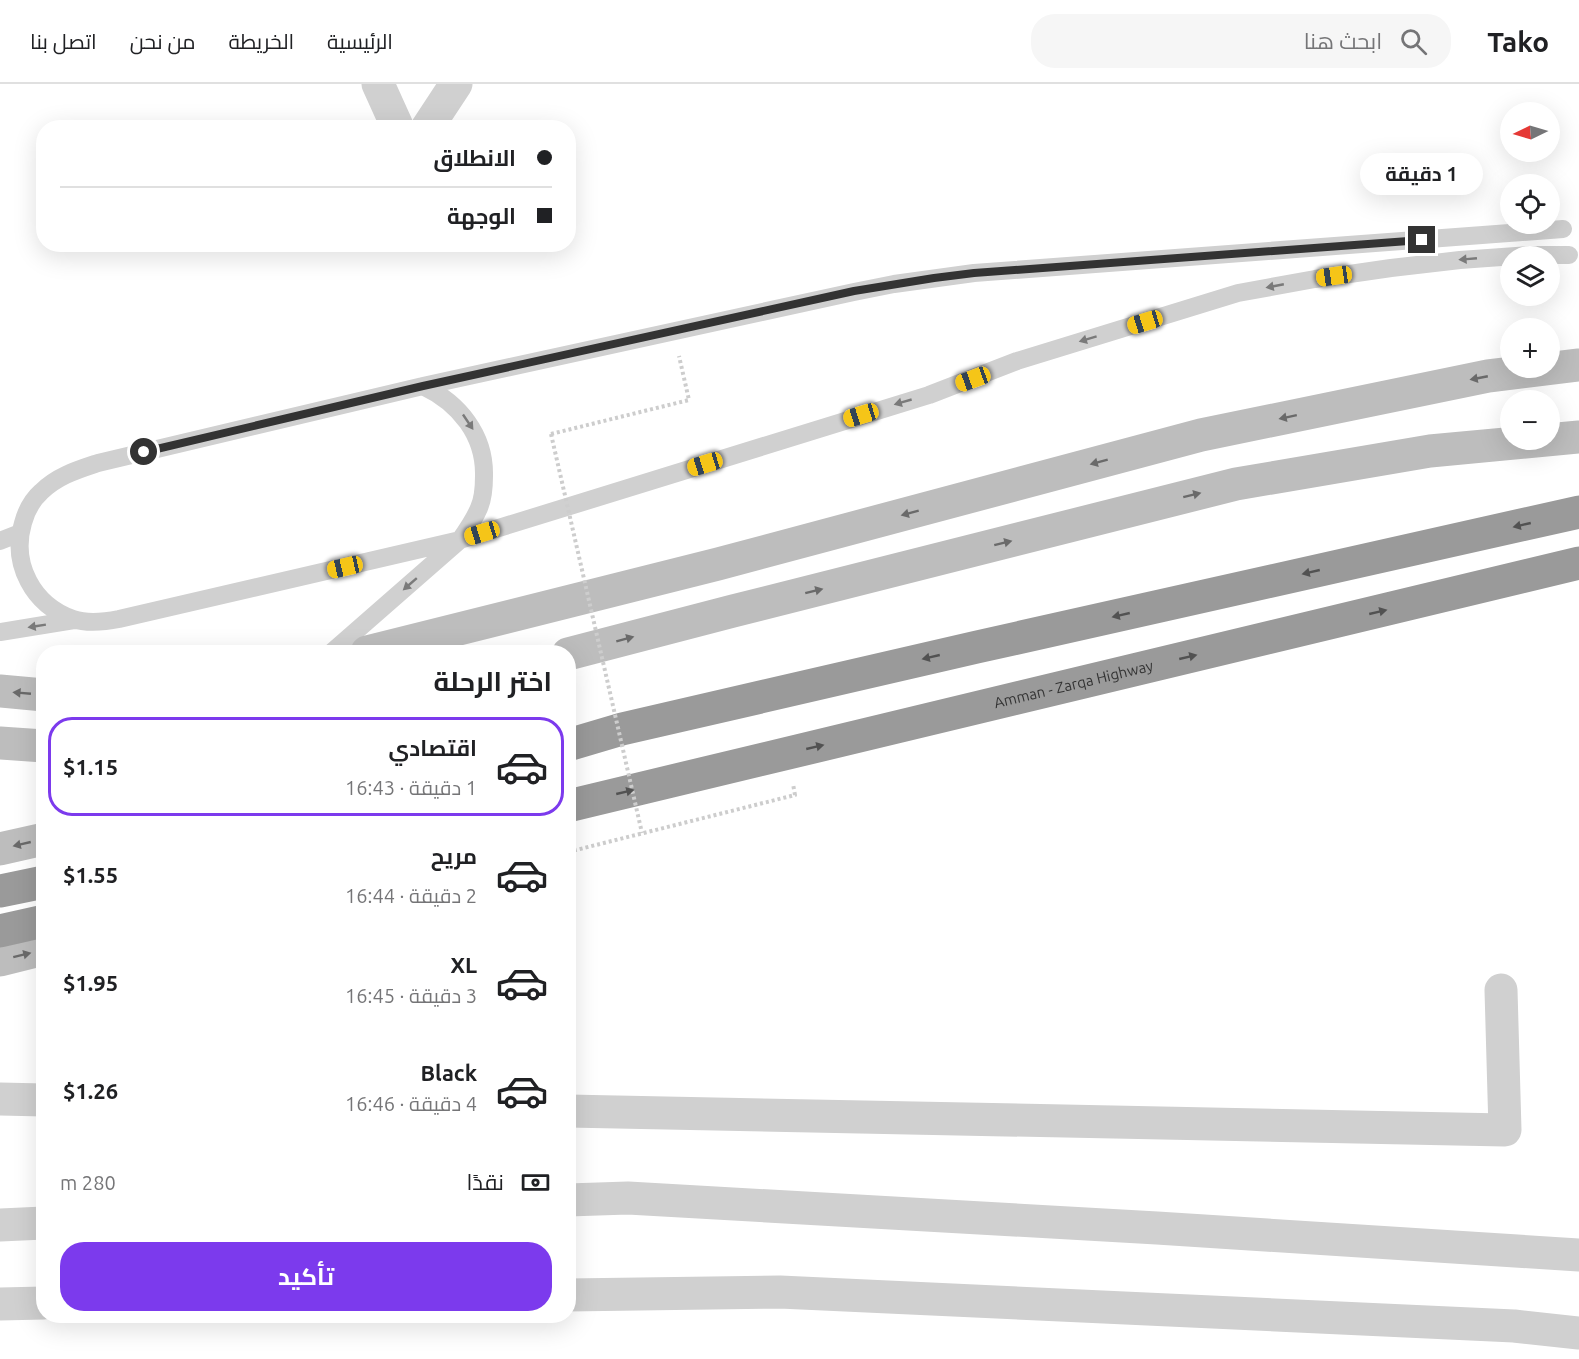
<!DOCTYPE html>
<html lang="ar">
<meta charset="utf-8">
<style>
:root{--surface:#fff;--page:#f6f6f6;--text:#202124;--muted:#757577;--line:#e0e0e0;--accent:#7c3aed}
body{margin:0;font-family:Ubuntu,Cairo,sans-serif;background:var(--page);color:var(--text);direction:rtl;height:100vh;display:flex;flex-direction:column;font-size:22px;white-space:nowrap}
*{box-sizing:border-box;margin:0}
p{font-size:20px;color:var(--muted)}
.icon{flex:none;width:33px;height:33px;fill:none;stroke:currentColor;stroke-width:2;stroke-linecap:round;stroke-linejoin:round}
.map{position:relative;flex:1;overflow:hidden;direction:ltr}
.side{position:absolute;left:36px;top:561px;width:540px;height:678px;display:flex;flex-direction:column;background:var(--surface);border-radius:24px;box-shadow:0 6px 24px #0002;direction:rtl}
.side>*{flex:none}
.guide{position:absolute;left:36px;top:36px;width:540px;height:132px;border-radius:24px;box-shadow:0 6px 24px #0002;direction:rtl;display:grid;align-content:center;height:132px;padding:0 24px;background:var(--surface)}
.needle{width:39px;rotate:265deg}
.buttons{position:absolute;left:1500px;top:18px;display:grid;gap:12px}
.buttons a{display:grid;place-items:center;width:60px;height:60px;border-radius:50%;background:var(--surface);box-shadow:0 6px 24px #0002;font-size:30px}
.end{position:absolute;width:27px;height:27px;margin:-14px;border:8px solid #333;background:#fff;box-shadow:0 0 0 3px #fff}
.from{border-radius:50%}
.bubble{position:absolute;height:42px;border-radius:21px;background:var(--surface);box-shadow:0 6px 24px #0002;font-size:20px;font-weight:700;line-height:42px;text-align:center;direction:rtl}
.car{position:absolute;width:18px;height:36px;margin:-18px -9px;border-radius:8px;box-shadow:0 0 4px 2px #0007;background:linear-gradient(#f5c518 24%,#345 0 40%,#f5c518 0 76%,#345 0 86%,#f5c518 0)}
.guide b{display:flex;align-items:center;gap:21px;height:57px;font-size:22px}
.guide b+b{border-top:2px solid var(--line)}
.guide i{width:15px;height:15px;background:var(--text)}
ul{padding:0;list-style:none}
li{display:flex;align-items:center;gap:18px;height:99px;margin:0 12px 9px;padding:0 12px;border:3px solid transparent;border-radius:24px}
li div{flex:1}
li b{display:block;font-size:22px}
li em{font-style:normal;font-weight:700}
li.current{border-color:var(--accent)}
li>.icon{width:54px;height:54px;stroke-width:1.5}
h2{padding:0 24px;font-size:27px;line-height:72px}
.pay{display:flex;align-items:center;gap:15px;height:66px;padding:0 24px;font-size:22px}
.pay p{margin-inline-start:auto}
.cta{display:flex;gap:12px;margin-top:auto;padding:12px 24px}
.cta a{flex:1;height:69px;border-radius:24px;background:var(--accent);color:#fff;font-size:24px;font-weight:700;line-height:69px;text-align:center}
header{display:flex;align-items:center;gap:36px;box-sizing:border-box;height:84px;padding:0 30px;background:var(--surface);border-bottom:2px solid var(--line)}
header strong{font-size:28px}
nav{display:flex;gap:33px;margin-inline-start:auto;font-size:21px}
.search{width:420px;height:54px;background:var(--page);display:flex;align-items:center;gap:15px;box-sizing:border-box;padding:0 21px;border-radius:24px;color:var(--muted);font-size:22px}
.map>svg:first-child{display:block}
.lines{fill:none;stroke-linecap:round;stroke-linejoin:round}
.path{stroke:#cdcdcd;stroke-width:4;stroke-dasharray:3 3;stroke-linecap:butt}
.lane{stroke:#d0d0d0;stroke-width:18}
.street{stroke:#d0d0d0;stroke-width:33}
.secondary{stroke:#bdbdbd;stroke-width:33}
.highway{stroke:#9a9a9a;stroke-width:33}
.path-bridge{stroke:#cdcdcd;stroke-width:4;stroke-dasharray:3 3;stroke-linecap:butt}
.oneway{fill:#7a7a7a}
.oneway2{fill:#6a6a6a}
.oneway3{fill:#525252}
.route{stroke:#333;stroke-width:8}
.labels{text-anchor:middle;stroke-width:6;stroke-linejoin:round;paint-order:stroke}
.street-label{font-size:15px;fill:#333;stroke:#fff}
</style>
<header>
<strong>Tako</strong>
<div class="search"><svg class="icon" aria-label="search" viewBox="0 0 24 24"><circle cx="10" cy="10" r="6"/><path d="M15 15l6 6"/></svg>ابحث هنا</div>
<nav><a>الرئيسية</a><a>الخريطة</a><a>من نحن</a><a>اتصل بنا</a></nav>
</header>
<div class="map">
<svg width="1579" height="1275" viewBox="0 0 1579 1275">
<rect width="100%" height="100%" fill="#fff"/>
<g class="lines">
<path class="path" d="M551,350l138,-34 -10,-44
M568,768l227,-57 -2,-11"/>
<path class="lane" d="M1563,145l-589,44 -80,11 -40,8 -431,94 -325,77c-21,7 -41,13 -57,29 -9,8 -15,20 -18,31 -12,41 10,82 50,96 15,5 31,3 46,0l341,-79 469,-145 88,-34 221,-68 77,-14 76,-11 69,-8 70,-5h39
M0,457l20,-8
M0,548l74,-12
M332,568l128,-112c7,-10 14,-20 19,-32 4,-9 5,-21 5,-32 1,-41 -25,-73 -61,-90"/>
<path class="street" d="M378,0l19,42
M427,44l29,-44
M0,1015l44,1
M568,1027l937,19 -4,-140
M568,1116l60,-2 529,30 422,27
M0,1141l44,-2
M568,1211l212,-3 734,34 65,7
M0,1220l44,-1"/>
<path class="secondary" d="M367,568l351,-88 483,-129 287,-59 91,-11
M568,570l165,-43 503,-127 194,-33 149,-14
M0,607l44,4
M0,659l44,3
M0,765l44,-10
M0,876l44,-11"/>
<g class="highway">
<path d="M568,661l54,-16 355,-82 602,-135"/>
<path id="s1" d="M568,722l1011,-243"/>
<path d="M0,807l44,-9"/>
<path d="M0,847l44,-10"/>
</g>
<path class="path-bridge" d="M551,350l91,399"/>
</g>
<defs><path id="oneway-solid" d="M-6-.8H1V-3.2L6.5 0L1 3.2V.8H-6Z" transform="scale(1.5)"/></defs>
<g class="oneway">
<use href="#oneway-solid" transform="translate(1468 175) rotate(175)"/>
<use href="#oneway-solid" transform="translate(1275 202) rotate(169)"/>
<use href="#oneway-solid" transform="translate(1088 255) rotate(163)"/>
<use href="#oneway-solid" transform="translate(903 318) rotate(164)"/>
<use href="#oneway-solid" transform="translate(468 338) rotate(56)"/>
<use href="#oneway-solid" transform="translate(410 500) rotate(139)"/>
<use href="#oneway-solid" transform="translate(37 542) rotate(171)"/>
</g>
<g class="oneway2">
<use href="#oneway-solid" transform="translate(1479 294) rotate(169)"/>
<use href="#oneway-solid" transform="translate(1288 333) rotate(168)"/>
<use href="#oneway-solid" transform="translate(1099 378) rotate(165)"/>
<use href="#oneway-solid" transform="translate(1192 411) rotate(-14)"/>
<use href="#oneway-solid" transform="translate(910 429) rotate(165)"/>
<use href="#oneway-solid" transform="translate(1003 459) rotate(-14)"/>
<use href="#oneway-solid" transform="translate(814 507) rotate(-14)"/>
<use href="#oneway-solid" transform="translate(625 555) rotate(-15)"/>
<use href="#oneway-solid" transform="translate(22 609) rotate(-175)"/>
<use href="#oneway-solid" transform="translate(22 760) rotate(167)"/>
<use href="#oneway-solid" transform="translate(22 871) rotate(-14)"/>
</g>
<g class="oneway3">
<use href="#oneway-solid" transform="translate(1522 441) rotate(167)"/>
<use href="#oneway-solid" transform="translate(1311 488) rotate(167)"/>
<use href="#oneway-solid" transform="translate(1378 528) rotate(-13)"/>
<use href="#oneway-solid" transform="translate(1121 531) rotate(167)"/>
<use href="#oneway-solid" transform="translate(931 573) rotate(167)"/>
<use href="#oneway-solid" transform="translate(1188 573) rotate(-13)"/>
<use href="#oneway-solid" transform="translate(815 663) rotate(-13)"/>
<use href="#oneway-solid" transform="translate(625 708) rotate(-13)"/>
</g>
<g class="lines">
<path class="route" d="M144,368l279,-66 431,-95 80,-13 40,-5 448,-33"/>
</g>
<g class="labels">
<g class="street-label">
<text dy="5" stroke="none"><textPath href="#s1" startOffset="520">Amman - Zarqa Highway</textPath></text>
</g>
</g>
</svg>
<div class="buttons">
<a><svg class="needle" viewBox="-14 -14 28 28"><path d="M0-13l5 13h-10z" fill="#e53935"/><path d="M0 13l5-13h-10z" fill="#757577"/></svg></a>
<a><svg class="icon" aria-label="locate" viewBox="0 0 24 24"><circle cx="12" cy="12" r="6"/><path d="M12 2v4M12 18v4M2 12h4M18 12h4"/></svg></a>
<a><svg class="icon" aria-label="layers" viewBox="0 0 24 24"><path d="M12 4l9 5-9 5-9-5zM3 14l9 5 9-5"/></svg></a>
<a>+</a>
<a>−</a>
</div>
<i class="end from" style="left:144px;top:368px"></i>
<i class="end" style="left:1422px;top:156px"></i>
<div class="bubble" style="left:1360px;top:69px;width:123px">1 دقيقة</div>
<i class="car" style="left:1334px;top:192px;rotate:262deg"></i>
<i class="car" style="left:1145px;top:238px;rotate:253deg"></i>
<i class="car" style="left:973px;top:295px;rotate:250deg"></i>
<i class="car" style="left:861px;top:331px;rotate:253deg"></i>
<i class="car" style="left:705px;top:380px;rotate:253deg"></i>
<i class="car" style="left:482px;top:449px;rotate:253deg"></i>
<i class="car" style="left:345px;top:483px;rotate:257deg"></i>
<div class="guide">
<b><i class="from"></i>الانطلاق</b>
<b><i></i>الوجهة</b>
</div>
<section class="side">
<h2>اختر الرحلة</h2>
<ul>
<li class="current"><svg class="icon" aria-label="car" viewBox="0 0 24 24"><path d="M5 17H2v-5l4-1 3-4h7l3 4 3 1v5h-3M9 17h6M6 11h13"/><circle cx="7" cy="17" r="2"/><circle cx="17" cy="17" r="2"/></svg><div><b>اقتصادي</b><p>1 دقيقة · 16:43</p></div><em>$1.15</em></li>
<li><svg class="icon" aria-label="car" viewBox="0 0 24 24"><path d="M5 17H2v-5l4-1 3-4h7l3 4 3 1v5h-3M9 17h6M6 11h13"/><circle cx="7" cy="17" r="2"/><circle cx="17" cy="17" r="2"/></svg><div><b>مريح</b><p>2 دقيقة · 16:44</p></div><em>$1.55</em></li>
<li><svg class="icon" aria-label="car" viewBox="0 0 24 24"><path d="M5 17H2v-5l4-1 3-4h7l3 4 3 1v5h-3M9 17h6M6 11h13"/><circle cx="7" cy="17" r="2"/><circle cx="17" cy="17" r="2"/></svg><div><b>XL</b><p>3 دقيقة · 16:45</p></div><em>$1.95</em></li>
<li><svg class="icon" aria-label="car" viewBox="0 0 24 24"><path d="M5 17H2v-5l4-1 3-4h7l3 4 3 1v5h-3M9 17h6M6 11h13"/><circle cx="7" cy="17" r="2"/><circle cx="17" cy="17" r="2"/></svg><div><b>Black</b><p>4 دقيقة · 16:46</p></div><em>$1.26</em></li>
</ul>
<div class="pay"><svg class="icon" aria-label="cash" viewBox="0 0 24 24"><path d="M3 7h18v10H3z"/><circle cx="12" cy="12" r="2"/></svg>نقدًا<p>280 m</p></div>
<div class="cta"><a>تأكيد</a></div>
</section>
</div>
